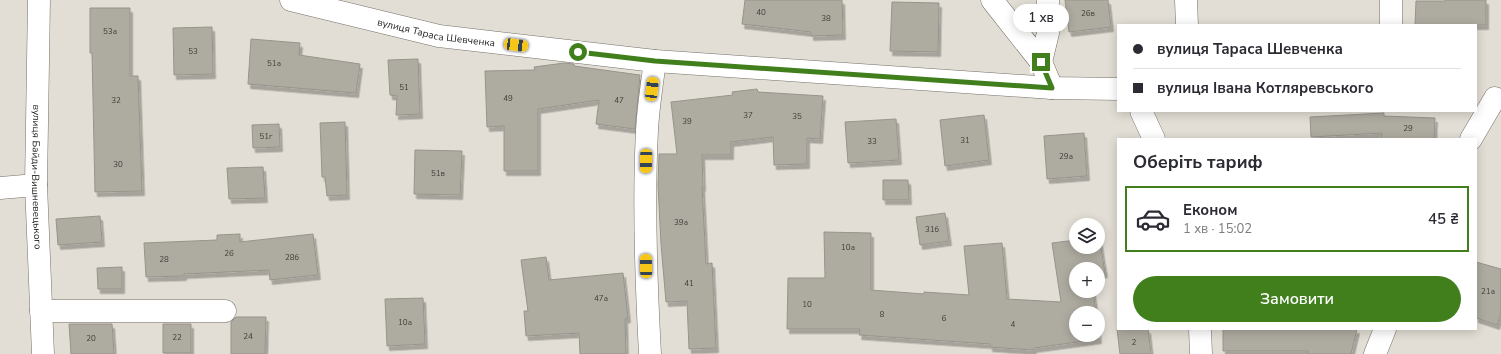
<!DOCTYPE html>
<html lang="uk">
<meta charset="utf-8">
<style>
:root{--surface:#fff;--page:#f7f7f7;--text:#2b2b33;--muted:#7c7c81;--line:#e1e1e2;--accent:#417f1d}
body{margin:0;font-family:"Nunito Sans",sans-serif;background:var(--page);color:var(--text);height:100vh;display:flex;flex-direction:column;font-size:15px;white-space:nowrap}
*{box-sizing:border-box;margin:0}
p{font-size:13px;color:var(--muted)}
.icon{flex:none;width:22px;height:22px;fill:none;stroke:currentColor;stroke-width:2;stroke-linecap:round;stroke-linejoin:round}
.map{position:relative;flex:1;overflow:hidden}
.details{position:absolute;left:1117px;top:138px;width:360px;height:192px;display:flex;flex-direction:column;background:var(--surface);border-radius:0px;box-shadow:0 2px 10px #0003}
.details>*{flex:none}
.banner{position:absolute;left:1117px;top:24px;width:360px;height:88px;border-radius:0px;box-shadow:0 2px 10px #0003;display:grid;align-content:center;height:88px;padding:0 16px;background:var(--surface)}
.buttons{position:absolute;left:1069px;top:218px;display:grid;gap:8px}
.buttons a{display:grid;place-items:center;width:36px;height:36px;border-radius:50%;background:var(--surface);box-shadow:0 2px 10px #0003;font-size:20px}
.end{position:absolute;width:18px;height:18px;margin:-9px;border:5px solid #417f1d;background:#fff;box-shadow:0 0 0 2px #fff}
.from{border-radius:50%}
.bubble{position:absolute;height:28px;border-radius:14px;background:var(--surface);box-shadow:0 2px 10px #0003;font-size:13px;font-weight:600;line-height:28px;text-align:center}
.car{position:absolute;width:12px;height:24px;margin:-12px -6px;border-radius:5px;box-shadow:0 0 3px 1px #0007;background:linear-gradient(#f5c518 24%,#345 0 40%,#f5c518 0 76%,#345 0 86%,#f5c518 0)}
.banner b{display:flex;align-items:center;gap:14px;height:38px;font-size:15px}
.banner b+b{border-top:1px solid var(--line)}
.banner i{width:10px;height:10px;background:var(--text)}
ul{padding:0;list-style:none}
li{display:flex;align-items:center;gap:12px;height:66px;margin:0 8px 6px;padding:0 8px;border:2px solid transparent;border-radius:0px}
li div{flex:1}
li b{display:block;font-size:15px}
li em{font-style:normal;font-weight:600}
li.on{border-color:var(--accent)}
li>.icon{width:36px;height:36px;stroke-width:1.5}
h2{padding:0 16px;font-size:18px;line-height:48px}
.cta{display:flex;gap:8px;margin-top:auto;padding:8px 16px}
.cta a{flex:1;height:46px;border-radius:24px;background:var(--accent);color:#fff;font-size:16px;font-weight:600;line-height:46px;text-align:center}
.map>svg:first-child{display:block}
.building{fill:#aeaba1;stroke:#97948b;filter:url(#shadow)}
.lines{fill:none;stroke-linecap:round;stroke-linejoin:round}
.minor-casing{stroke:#747168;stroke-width:23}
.minor{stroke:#fff;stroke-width:22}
.route{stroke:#417f1d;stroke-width:5}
.labels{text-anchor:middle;stroke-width:3;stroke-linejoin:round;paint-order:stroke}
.number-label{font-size:8px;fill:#41403b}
.street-label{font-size:10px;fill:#1d1c19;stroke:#efebe2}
</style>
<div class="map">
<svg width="1501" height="354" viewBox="0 0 1501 354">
<defs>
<filter id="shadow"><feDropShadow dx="2.5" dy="4.5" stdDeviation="0" flood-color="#0004"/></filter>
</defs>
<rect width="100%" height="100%" fill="#e2ded5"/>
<path class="building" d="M745,0h97l1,35 -32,1v-4l-69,-8z
M1065,0h43l3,27 -42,5z
M1445,0h41v25h-71l1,-24h29z
M892,2l47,1 -1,49 -48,-1z
M90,8h40v68h8l4,115 -47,1 -3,-139h-2z
M212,27l1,47 -39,1 -1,-47z
M251,39l49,4 -1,12 61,9 -4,29 -108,-9z
M418,59l2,55 -24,1 1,-19 -7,-1 -2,-35z
M564,63l10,1v2l66,9 -5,54 -39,-5 3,-24 -61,9v62h-34v-45l-17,1 -2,-56 50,-1 -1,-3z
M757,89l1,3 65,4 -3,43 -13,-1v26l-33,1 -1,-28 -42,5v13h-29l1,32h-1l4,77 6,-1 4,85 -27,1 -2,-48 -21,1 -5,-58 -3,-59 1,-31h18l-6,-52 62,-7 -1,-3z
M1384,113v3l51,2 -1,21h-53l1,-6 -71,4 -1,-20z
M984,115l5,45 -44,6 -5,-46z
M896,119l3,41 -51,3 -3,-41z
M345,122l2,73 -20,1 -2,-19h-3l-2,-54z
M279,124l1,23 -27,1 -1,-23z
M1084,133l3,43 -40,3 -3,-43z
M415,150l47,1 -2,44 -46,-1z
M263,167l2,31 -36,1 -2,-31z
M883,180h25l1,20h-26z
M945,213l4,28 -29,4 -4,-28z
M100,216l2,26 -44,3 -2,-26z
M824,232l47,1v57l53,4v-2l45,3 -5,-49 38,-3 5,56 54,3 -9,-59 24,-3v7h22v-10l1,-1 6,37 -7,1v-5h-22v22h17l3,22h-20v22h22v-6l1,10 -65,9 -1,2 -43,-3v-3l-131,-9 1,-6h-73l1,-51h37z
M240,234v8l73,-8 5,41 -48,5 -1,-10 -85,4v2l-38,1 -2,-34 73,-3v-5z
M546,257l3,23 74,-7 5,45 -3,1 1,35h-46l-1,-21 -53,3 -2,-25h4l-7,-51z
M1476,262l25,7v44l-4,12 -21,-7z
M122,267v22h-24l-1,-21z
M423,298l2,46 -38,2 -2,-47z
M236,317h30l-1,37h-34v-32z
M69,324h43l2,30h-43z
M163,324h28v29h-28z
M1117,329h31l3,25h-31z
M1223,329h134l-6,25h-44l1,-3h-85z"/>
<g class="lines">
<g class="minor-casing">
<g id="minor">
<path id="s1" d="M39,0l-3,185 7,169"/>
<path id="s2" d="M291,0l148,36 216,25 397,27 66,1"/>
<path d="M992,0l49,62 11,26"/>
<path d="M1186,0l1,25"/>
<path d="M1391,25v-25"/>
<path d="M1041,62l7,-29v-33"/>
<path d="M1141,111l13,28"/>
<path d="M1471,139l24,-41"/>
<path d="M0,188l36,-3"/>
<path d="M41,311h184"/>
<path d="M1200,329l1,25"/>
<path d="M650,354c-4,-74 -7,-149 -3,-223 1,-23 5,-47 8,-70"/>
<path d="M1375,354l10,-25"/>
</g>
</g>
<use href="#minor" class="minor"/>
</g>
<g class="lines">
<path class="route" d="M578,52l77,9 397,27 -11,-26"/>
</g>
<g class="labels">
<g class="number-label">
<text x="761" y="15">40</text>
<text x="1088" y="16">26в</text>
<text x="826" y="21">38</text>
<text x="110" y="34">53а</text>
<text x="193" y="54">53</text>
<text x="274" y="66">51а</text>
<text x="404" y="90">51</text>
<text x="508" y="101">49</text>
<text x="116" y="103">32</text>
<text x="619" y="103">47</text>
<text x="748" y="118">37</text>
<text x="797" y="119">35</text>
<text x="687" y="124">39</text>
<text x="1408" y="131">29</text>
<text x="266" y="139">51г</text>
<text x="965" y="143">31</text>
<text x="872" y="144">33</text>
<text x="1066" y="159">29а</text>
<text x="118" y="167">30</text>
<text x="438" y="176">51в</text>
<text x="681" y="225">39а</text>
<text x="932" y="232">31б</text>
<text x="848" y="250">10а</text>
<text x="229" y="256">26</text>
<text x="292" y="260">28б</text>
<text x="164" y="262">28</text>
<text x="689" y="286">41</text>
<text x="1488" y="294">21а</text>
<text x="601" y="301">47а</text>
<text x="807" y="307">10</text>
<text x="882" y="317">8</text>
<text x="944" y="321">6</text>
<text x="405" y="325">10а</text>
<text x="1013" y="327">4</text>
<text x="248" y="339">24</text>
<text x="177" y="340">22</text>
<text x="91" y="341">20</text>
<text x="1134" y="345">2</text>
</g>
<g class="street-label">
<text dy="4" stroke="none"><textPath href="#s2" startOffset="149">вулиця Тараса Шевченка</textPath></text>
<text dy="4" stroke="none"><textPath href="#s1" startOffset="177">вулиця Байди-Вишневецького</textPath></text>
</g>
</g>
</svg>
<div class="buttons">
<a><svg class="icon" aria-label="layers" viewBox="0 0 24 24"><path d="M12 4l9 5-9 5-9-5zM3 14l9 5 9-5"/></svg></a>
<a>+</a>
<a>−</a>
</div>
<i class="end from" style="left:578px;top:52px"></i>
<i class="end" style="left:1041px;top:62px"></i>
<div class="bubble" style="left:1013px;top:4px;width:56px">1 хв</div>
<i class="car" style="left:516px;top:45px;rotate:97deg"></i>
<i class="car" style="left:652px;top:89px;rotate:7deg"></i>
<i class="car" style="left:646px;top:161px;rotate:181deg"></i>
<i class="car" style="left:646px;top:266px;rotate:359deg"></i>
<div class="banner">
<b><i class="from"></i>вулиця Тараса Шевченка</b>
<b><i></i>вулиця Івана Котляревського</b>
</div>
<section class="details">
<h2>Оберіть тариф</h2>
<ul>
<li class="on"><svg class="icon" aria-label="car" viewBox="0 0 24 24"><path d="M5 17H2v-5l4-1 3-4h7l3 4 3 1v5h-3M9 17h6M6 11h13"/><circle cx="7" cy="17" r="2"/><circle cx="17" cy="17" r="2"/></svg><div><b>Економ</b><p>1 хв · 15:02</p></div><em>45 ₴</em></li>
</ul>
<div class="cta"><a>Замовити</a></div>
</section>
</div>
